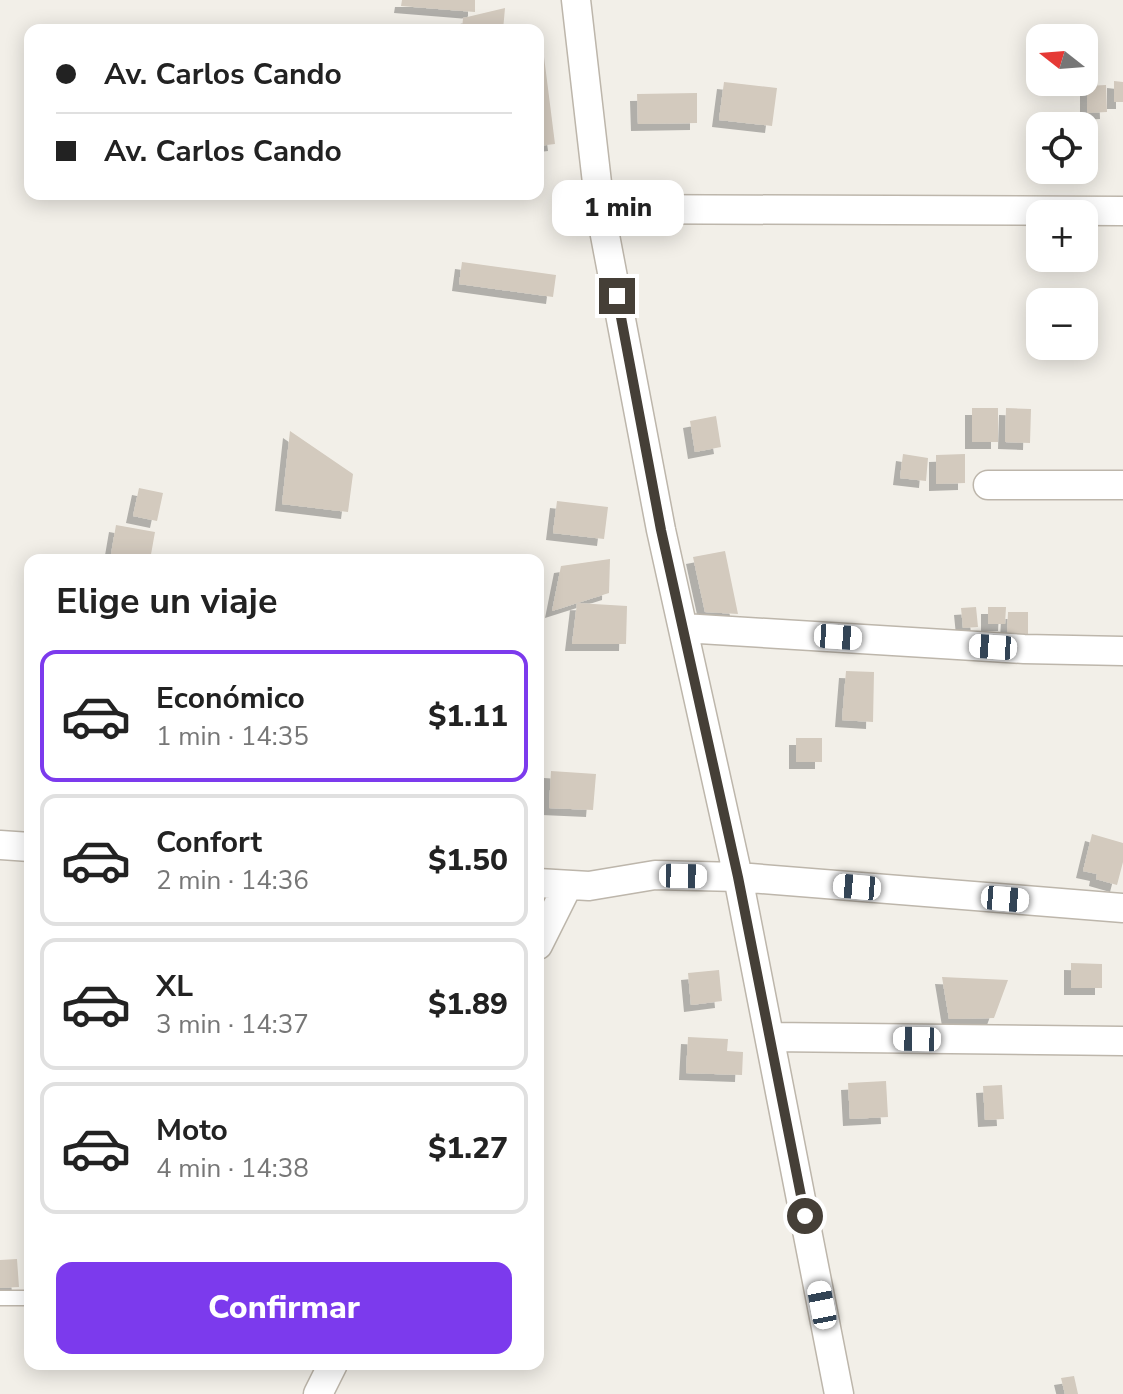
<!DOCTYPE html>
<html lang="es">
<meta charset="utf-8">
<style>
:root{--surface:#fff;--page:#f2f2f2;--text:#222;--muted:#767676;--line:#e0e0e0;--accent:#7c3aed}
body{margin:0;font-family:"Nunito Sans",sans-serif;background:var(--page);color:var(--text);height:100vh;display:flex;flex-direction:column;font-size:30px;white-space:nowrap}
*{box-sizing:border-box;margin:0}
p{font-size:26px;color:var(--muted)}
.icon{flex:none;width:44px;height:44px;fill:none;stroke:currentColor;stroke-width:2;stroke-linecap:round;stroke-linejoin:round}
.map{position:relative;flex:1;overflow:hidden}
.details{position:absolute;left:24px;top:554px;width:520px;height:816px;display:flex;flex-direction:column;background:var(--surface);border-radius:16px;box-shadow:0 4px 20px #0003}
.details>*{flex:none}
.hud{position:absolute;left:24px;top:24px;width:520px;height:176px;border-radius:16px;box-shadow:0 4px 20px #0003;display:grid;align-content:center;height:176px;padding:0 32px;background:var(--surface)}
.needle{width:52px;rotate:287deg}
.tools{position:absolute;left:1026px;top:24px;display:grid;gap:16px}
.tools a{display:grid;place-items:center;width:72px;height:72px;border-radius:16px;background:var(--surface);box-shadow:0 4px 20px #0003;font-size:40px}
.end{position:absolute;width:36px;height:36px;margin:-18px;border:10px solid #453f37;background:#fff;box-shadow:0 0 0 4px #fff}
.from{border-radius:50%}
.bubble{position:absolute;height:56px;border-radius:16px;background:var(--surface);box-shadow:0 4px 20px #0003;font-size:26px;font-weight:800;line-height:56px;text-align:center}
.car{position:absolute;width:24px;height:48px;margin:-24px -12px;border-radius:10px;box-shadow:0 0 6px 2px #0007;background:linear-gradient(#fff 24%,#345 0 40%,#fff 0 76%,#345 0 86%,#fff 0)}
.hud b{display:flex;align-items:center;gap:28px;height:76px;font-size:30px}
.hud b+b{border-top:2px solid var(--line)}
.hud i{width:20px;height:20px;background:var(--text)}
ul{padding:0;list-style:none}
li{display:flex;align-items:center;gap:24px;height:132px;margin:0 16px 12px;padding:0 16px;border:4px solid var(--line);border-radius:16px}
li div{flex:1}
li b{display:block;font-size:30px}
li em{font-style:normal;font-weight:800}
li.selected{border-color:var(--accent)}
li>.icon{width:72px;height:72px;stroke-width:1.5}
h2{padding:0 32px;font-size:36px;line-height:96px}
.cta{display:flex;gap:16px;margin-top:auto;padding:16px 32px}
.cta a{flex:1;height:92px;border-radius:16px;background:var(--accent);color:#fff;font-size:32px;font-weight:800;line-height:92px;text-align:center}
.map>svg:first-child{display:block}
.building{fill:#d3cabe;filter:url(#shadow)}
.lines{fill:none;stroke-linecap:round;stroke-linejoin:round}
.lane-casing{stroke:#bdb6ab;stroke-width:17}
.street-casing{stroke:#bdb6ab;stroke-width:31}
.lane{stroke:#fff;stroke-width:14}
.street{stroke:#fff;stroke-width:28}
.route{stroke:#453f37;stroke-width:10}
</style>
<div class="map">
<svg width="1123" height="1394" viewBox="0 0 1123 1394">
<defs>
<filter id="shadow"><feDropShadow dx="-7" dy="7" stdDeviation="0" flood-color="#0004"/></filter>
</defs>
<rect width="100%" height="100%" fill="#f2efe8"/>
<path class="building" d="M402,0h73v12l-74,-6z
M505,8l-2,22h-41l1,-12z
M538,41h4l13,103 -17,2z
M1114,81l9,1v20h-9z
M724,82l53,6 -5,38 -53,-6z
M1106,85l1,27 -20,1v-27z
M697,93v30l-59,1 -1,-30z
M462,262l94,13 -3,22 -94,-13z
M972,408h26v34h-26z
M1006,408l25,1 -1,34 -25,-1z
M716,416l5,31 -26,5 -5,-31z
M290,431l63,43 -5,38 -66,-8z
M903,454l25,4 -2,23 -26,-3z
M965,454v29l-29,1v-29z
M139,488l24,5 -6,28 -24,-5z
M557,501l51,6 -4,32 -51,-6z
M116,525l39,7 -5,28h-40z
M725,551l13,63 -33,-2 -12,-55z
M610,559l-1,34 -57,18 9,-45z
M577,603l50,3 -1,38h-54z
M976,607l2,20 -15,1 -2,-20z
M988,607h18l-1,17h-17z
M1008,612h20v22h-21z
M846,671l28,1 -1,50 -31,-2z
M796,738h26v24h-26z
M551,771l45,3 -3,36 -44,-2z
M1092,834l31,9v19l-6,23 -21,-6 1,-5 -14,-3z
M1071,963l31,1v24h-31z
M719,970l3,31 -31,4 -3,-32z
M942,977l66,3 -14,38 -45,1z
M688,1037l40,2 -1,12 16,1 -1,23 -56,-2z
M886,1081l2,36 -38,2 -2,-36z
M1002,1085l2,34 -19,1 -2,-34z
M17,1259l2,28 -19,1v-28z
M1074,1376l4,18h-13l-4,-16z"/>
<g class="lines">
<g class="lane-casing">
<path id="lane" d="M0,1298h30"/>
</g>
<g class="street-casing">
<path id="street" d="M576,0l24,209 61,321 77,347 101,517
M600,209l523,2
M988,485h135
M683,628l341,21 99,2
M0,845l30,2
M538,883l51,3 66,-11 83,2 385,31
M538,945l30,-60
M770,1037l353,4
M318,1394l15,-30"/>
</g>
<use href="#lane" class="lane"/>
<use href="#street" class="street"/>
</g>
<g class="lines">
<path class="route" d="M617,296l44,234 77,347 67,339"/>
</g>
</svg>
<div class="tools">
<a><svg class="needle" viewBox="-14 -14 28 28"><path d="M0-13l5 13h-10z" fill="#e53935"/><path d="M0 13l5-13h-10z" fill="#767676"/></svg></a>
<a><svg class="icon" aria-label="locate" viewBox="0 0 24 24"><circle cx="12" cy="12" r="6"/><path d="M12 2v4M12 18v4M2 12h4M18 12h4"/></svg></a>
<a>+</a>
<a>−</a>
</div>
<i class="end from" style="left:805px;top:1216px"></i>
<i class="end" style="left:617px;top:296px"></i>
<div class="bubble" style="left:552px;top:180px;width:132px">1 min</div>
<i class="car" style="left:838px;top:637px;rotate:94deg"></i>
<i class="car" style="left:993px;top:647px;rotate:274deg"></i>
<i class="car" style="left:683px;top:876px;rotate:91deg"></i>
<i class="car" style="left:857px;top:887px;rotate:275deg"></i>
<i class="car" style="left:1005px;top:899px;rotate:95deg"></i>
<i class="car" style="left:917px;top:1039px;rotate:271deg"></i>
<i class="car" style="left:822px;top:1305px;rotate:349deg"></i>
<div class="hud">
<b><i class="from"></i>Av. Carlos Cando</b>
<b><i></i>Av. Carlos Cando</b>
</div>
<section class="details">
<h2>Elige un viaje</h2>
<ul>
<li class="selected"><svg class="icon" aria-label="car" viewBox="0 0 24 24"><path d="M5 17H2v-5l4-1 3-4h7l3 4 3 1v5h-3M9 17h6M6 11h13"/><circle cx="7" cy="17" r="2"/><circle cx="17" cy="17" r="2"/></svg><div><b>Económico</b><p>1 min · 14:35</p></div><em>$1.11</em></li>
<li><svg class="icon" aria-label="car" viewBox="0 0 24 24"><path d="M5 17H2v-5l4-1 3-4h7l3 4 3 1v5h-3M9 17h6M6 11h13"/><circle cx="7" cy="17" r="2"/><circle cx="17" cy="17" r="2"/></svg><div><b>Confort</b><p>2 min · 14:36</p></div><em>$1.50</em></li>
<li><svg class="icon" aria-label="car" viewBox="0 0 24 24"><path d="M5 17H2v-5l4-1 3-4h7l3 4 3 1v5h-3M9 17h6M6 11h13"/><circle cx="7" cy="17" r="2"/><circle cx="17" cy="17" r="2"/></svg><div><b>XL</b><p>3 min · 14:37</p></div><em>$1.89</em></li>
<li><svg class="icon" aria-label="car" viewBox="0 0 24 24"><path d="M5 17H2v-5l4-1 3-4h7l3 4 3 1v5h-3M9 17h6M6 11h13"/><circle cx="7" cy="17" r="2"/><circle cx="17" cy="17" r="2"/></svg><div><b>Moto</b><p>4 min · 14:38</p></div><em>$1.27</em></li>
</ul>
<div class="cta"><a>Confirmar</a></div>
</section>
</div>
